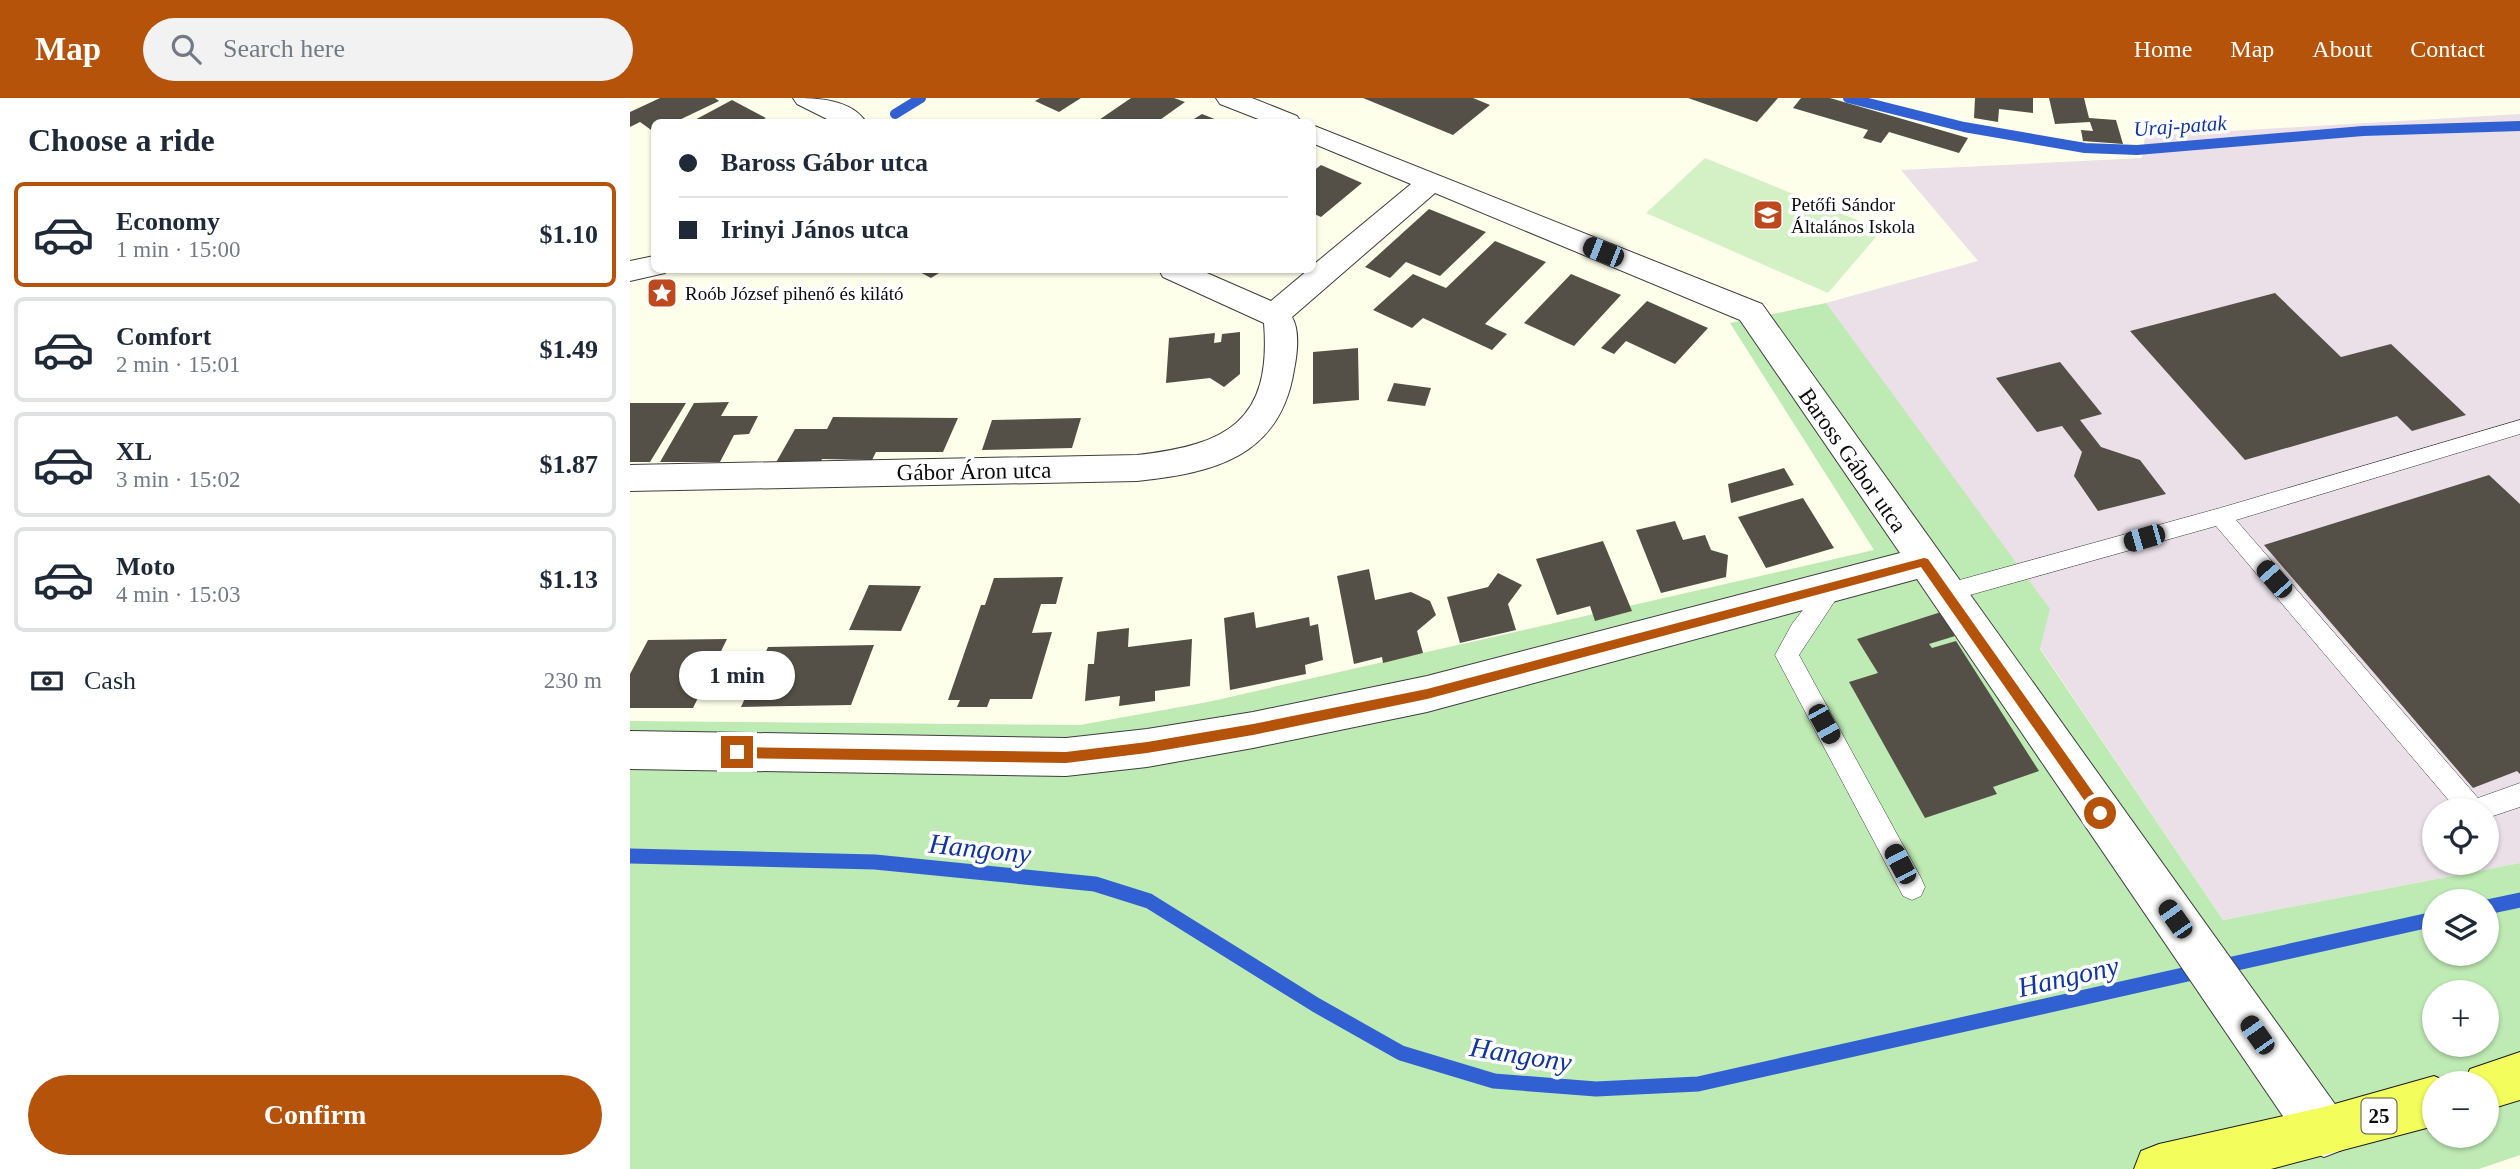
<!DOCTYPE html>
<meta charset="utf-8">
<style>
:root{--surface:#fff;--page:#f2f2f3;--text:#1f2937;--muted:#747a83;--line:#e0e1e3;--accent:#b45309}
body{margin:0;font-family:"Times New Roman",serif;background:var(--page);color:var(--text);height:100vh;display:flex;flex-direction:column;font-size:26px;white-space:nowrap}
*{box-sizing:border-box;margin:0}
p{font-size:23px;color:var(--muted)}
.icon{flex:none;width:38px;height:38px;fill:none;stroke:currentColor;stroke-width:2;stroke-linecap:round;stroke-linejoin:round}
.map{position:relative;flex:1;overflow:hidden}
.side{display:flex;flex-direction:column;background:var(--surface);width:630px}
.side>*{flex:none}
.banner{position:absolute;left:21px;top:21px;width:665px;height:154px;border-radius:10px;box-shadow:0 2px 5px #0004;display:grid;align-content:center;height:154px;padding:0 28px;background:var(--surface)}
.tools{position:absolute;left:1792px;top:700px;display:grid;gap:14px}
.tools a{display:grid;place-items:center;width:77px;height:77px;border-radius:50%;background:var(--surface);box-shadow:0 2px 5px #0004;font-size:35px}
.end{position:absolute;width:32px;height:32px;margin:-16px;border:9px solid #b45309;background:#fff;box-shadow:0 0 0 4px #fff}
.from{border-radius:50%}
.bubble{position:absolute;height:49px;border-radius:24px;background:var(--surface);box-shadow:0 2px 5px #0004;font-size:23px;font-weight:800;line-height:49px;text-align:center}
.car{position:absolute;width:21px;height:42px;margin:-21px -10px;border-radius:9px;box-shadow:0 0 5px 2px #0007;background:linear-gradient(#222 24%,#8ab4d8 0 40%,#222 0 76%,#8ab4d8 0 86%,#222 0)}
.banner b{display:flex;align-items:center;gap:24px;height:66px;font-size:26px}
.banner b+b{border-top:2px solid var(--line)}
.banner i{width:18px;height:18px;background:var(--text)}
ul{padding:0;list-style:none}
li{display:flex;align-items:center;gap:21px;height:105px;margin:0 14px 10px;padding:0 14px;border:4px solid var(--line);border-radius:10px}
li div{flex:1}
li b{display:block;font-size:26px}
li em{font-style:normal;font-weight:800}
li.on{border-color:var(--accent)}
li>.icon{width:63px;height:63px;stroke-width:1.5}
h2{padding:0 28px;font-size:32px;line-height:84px}
.pay{display:flex;align-items:center;gap:18px;height:77px;padding:0 28px;font-size:26px}
.pay p{margin-inline-start:auto}
.cta{display:flex;gap:14px;margin-top:auto;padding:14px 28px}
.cta a{flex:1;height:80px;border-radius:42px;background:var(--accent);color:#fff;font-size:28px;font-weight:800;line-height:80px;text-align:center}
header{display:flex;align-items:center;gap:42px;box-sizing:border-box;height:98px;padding:0 35px;background:var(--accent);color:#fff}
header strong{font-size:33px}
nav{display:flex;gap:38px;margin-inline-start:auto;font-size:24px}
.search{width:490px;height:63px;background:var(--page);display:flex;align-items:center;gap:18px;box-sizing:border-box;padding:0 24px;border-radius:38px;color:var(--muted);font-size:26px}
main{display:flex;flex:1;min-height:0}
.map>svg:first-child{display:block}
.industrial{fill:#ebdfe8;fill-rule:evenodd}
.green{fill:#beeab3;fill-rule:evenodd}
.pitch{fill:#d4f1c5}
.lines{fill:none;stroke-linecap:round;stroke-linejoin:round}
.stream-far1{stroke:#3160d2;stroke-width:10}
.stream{stroke:#3160d2;stroke-width:15}
.building{fill:#545047}
.lane-casing{stroke:#3e3e3e;stroke-width:1}
.street-casing{stroke:#3e3e3e;stroke-width:2}
.primary-casing{stroke:#1c1c1c;stroke-width:2}
.lane{fill:#fff;fill-rule:evenodd}
.street{fill:#fff;fill-rule:evenodd}
.primary{fill:#f3fd5b;fill-rule:evenodd}
.route{fill:#b45309}
.labels{text-anchor:middle;stroke-width:7;stroke-linejoin:round;paint-order:stroke}
.far-poi-label{font-size:19px;fill:#0b0b0b;stroke:#fff;text-anchor:start}
.far-water-label{font-size:21px;font-style:italic;fill:#1136a0;stroke:#fff}
.shield{fill:#fff;stroke:#545454;stroke-width:2}
.shield-label{font-size:21px;font-weight:bold;fill:#0b0b0b}
.street-label{font-size:23px;fill:#0b0b0b;stroke:#fff}
.near-water-label{font-size:28px;font-style:italic;fill:#1136a0;stroke:#fff}
</style>
<header>
<strong>Map</strong>
<div class="search"><svg class="icon" aria-label="search" viewBox="0 0 24 24"><circle cx="10" cy="10" r="6"/><path d="M15 15l6 6"/></svg>Search here</div>
<nav><a>Home</a><a>Map</a><a>About</a><a>Contact</a></nav>
</header>
<main>
<section class="side">
<h2>Choose a ride</h2>
<ul>
<li class="on"><svg class="icon" aria-label="car" viewBox="0 0 24 24"><path d="M5 17H2v-5l4-1 3-4h7l3 4 3 1v5h-3M9 17h6M6 11h13"/><circle cx="7" cy="17" r="2"/><circle cx="17" cy="17" r="2"/></svg><div><b>Economy</b><p>1 min · 15:00</p></div><em>$1.10</em></li>
<li><svg class="icon" aria-label="car" viewBox="0 0 24 24"><path d="M5 17H2v-5l4-1 3-4h7l3 4 3 1v5h-3M9 17h6M6 11h13"/><circle cx="7" cy="17" r="2"/><circle cx="17" cy="17" r="2"/></svg><div><b>Comfort</b><p>2 min · 15:01</p></div><em>$1.49</em></li>
<li><svg class="icon" aria-label="car" viewBox="0 0 24 24"><path d="M5 17H2v-5l4-1 3-4h7l3 4 3 1v5h-3M9 17h6M6 11h13"/><circle cx="7" cy="17" r="2"/><circle cx="17" cy="17" r="2"/></svg><div><b>XL</b><p>3 min · 15:02</p></div><em>$1.87</em></li>
<li><svg class="icon" aria-label="car" viewBox="0 0 24 24"><path d="M5 17H2v-5l4-1 3-4h7l3 4 3 1v5h-3M9 17h6M6 11h13"/><circle cx="7" cy="17" r="2"/><circle cx="17" cy="17" r="2"/></svg><div><b>Moto</b><p>4 min · 15:03</p></div><em>$1.13</em></li>
</ul>
<div class="pay"><svg class="icon" aria-label="cash" viewBox="0 0 24 24"><path d="M3 7h18v10H3z"/><circle cx="12" cy="12" r="2"/></svg>Cash<p>230 m</p></div>
<div class="cta"><a>Confirm</a></div>
</section>
<div class="map">
<svg width="1890" height="1071" viewBox="0 0 1890 1071">
<rect width="100%" height="100%" fill="#fdffea"/>
<path class="industrial" d="M1890,16v749l-297,57 -183,-272 -214,-345 152,-42 -77,-91 241,-12 3,-22zM1804,712h53v53h-53z"/>
<path class="green" d="M1196,205l224,306 -10,40 183,271 297,-57v292l-41,14h-1849v-448l450,4 128,-23 666,-152 -144,-227zM1804,803h53v53h-53zM1804,894h53v53h-53zM1804,985h53v53h-53z"/>
<path class="pitch" d="M1075,60l177,72 -54,63 -182,-80z"/>
<g class="lines">
<path class="stream-far1" d="M1218,0l116,29 121,21 52,2 226,-19 157,-5
M265,16l26,-16"/>
<path class="stream" d="M0,758l245,6 220,22 54,17 167,104 85,48 93,28 102,8 102,-5 503,-113
M1857,809l33,-7
M1589,869l215,-48"/>
</g>
<path class="building" d="M30,0h55l4,3 -44,21h-21v10l-14,-10 -10,5v-15z
M410,0h41l-22,14 -24,-11z
M501,0h43l11,4 -28,20 -20,-3 -5,3h-36z
M733,0h110l17,7 -37,30z
M1058,0h90l-21,24z
M1171,0h29l138,40 -9,15 -70,-21 -8,11 -18,-5 5,-8 -75,-22z
M1345,0h58v15l-34,-4 -1,13 -24,-4z
M1419,0h35l5,20 27,2 7,24 -40,-3 -2,-11 12,1 -3,-9 -35,2z
M102,2l34,18 -8,4h-67z
M572,16l20,8h-33z
M691,67l41,18 -41,34 -9,-4v-41z
M799,111l57,23 -46,44 -34,-14 -16,16 -25,-11z
M865,143l51,21 -61,62 22,10 -15,16 -69,-32 -11,10 -39,-18 40,-36 33,14z
M286,172h28l-13,8z
M941,176l50,21 -47,51 -50,-23z
M1645,195l66,64 50,-13 75,71 -54,16 -15,-15 -152,44 -115,-129z
M1017,203l61,27 -33,36 -49,-23 -12,13 -13,-6z
M610,234v42l-16,13 -14,-9 -44,5 3,-45 46,-5 -1,10 7,-1 1,-8z
M728,250l1,52 -46,4v-52z
M1430,264l42,52 -22,6 21,27 39,13 26,34 -68,17 -24,-35 8,-24 -20,-26 -25,6 -41,-54z
M764,285l37,5 -6,18 -38,-5z
M99,304l-8,14h37l-9,18 -15,1 -14,27h-60l34,-59z
M0,305h56l-36,59h-20z
M203,319l125,1 -15,34h-67l-4,8 -50,-1 -3,7h-45l21,-37h32z
M451,320l-9,30 -90,2 10,-30z
M1154,370l10,17 -63,18 -3,-19z
M1859,377l31,29v270l-3,-3 -44,17 -209,-243z
M1173,400l31,50 -68,20 -28,-51z
M1045,423l8,19 22,-5 6,15 17,5 -2,22 -65,16 -25,-63z
M973,443l29,70 -37,10 -5,-15 -33,9 -21,-56z
M739,471l6,31 36,-8 19,9 6,14 -19,16 6,22 -40,10 -1,-6 -28,7 -17,-88z
M868,475l24,12 -14,19 8,26 -56,13 -13,-46 41,-10z
M433,479l-7,27h-15l-9,29 20,-1 -20,67h-42l-3,8h-30l3,-7h-12l33,-95h4l9,-27z
M239,487l52,1 -20,45 -52,-1z
M624,514l2,16 53,-11 1,9 8,-2 5,36 -18,5 1,9 -76,16 -6,-72z
M1311,514l14,24 -26,8 3,4 24,-7 83,130 -46,16 4,7 -72,24 -76,-136 29,-9 -21,-34z
M499,530l-1,19 64,-8 -2,47 -35,5v10l-36,5 1,-10 -35,5 3,-37h6l3,-32z
M97,541l-34,69h-63v-34l18,-34z
M244,547l-23,60 -110,2 27,-60z"/>
<g class="lines">
<g class="lane-casing">
<path id="lane" d="M1890,322v14l-284,86 242,278 42,-15v24l-33,11v-8h-30l-241,-284 -271,76 -8,-3 -3,-6 3,-6 8,-3 275,-76z
M1203,480l8,3 3,6 -45,68 122,223 4,9 -4,9 -9,4 -9,-4 -128,-241 17,-31 33,-43z"/>
</g>
<g class="street-casing">
<path id="street" d="M163,0c24,0 58,1 73,24h-33l-36,-18z
M586,0h36l45,18 4,6h-35l-46,-18z
M682,27l450,179 580,810 7,18 -7,18 -18,7 -18,-7 -389,-571 -490,133 -174,36 -106,19 -81,9 -436,-7v-38l436,7 81,-9 106,-17 174,-36 473,-123 -160,-233 -305,-127 -143,124c8,13 5,38 2,53 -14,87 -80,103 -157,111l-507,10v-26l507,-10c89,-10 135,-33 127,-132l-101,-46 -4,-7h41l71,31 37,-31h4v-4l99,-82 -99,-41z
M24,158v14h13l-2,3 -35,8v-20z"/>
</g>
<g class="primary-casing">
<path id="primary" d="M1890,954v48l-33,10v-27h-23l6,-14z
M1804,978l16,7h-16v43l-163,43h-137l7,-18 18,-7 165,-37z"/>
</g>
<use href="#lane" class="lane"/>
<use href="#street" class="street"/>
<use href="#primary" class="primary"/>
</g>
<path class="route" d="M1294,460l4,1 176,249v9h-8l-175,-250 -494,132 -174,36 -106,18 -81,10 -329,-5 -6,-6 6,-5 329,5 81,-10 106,-18 174,-35z"/>
<defs>
<g id="school-square" transform="scale(1.575)"><rect x="-9" y="-9" width="18" height="18" rx="4" fill="#bf491f" stroke="#fff"/><path d="M0-5L7-2L0 1L-7-2ZM-4 1L0 2.5L4 1V4Q0 6-4 4Z" fill="#fff"/></g>
<g id="sight-square" transform="scale(1.575)"><rect x="-9" y="-9" width="18" height="18" rx="4" fill="#bf491f" stroke="#fff"/><path d="M0-6L1.8-2.2L6-1.7L2.9 1.2L3.7 5.4L0 3.3L-3.7 5.4L-2.9 1.2L-6-1.7L-1.8-2.2Z" fill="#fff"/></g>
</defs>
<g fill-rule="evenodd">
<use href="#school-square" x="1138" y="117"/>
<use href="#sight-square" x="32" y="195"/>
</g>
<g class="labels">
<g class="far-poi-label">
<text x="1161" y="113">Petőfi Sándor<tspan x="1161" dy="22">Általános Iskola</tspan></text>
<text x="55" y="202">Roób József pihenő és kilátó</text>
</g>
<g class="far-water-label">
<text transform="translate(1550 28) rotate(-4)" y="7">Uraj-patak</text>
</g>
<rect class="shield" x="1731.5" y="1000.5" width="35" height="35" rx="5"/>
<g class="shield-label">
<text x="1749" y="1025">25</text>
</g>
<g class="street-label">
<text transform="translate(1223 362) rotate(55)" y="8">Baross Gábor utca</text>
<text transform="translate(344 373) rotate(-1)" y="8">Gábor Áron utca</text>
</g>
<g class="near-water-label">
<text transform="translate(350 750) rotate(6)" y="10">Hangony</text>
<text transform="translate(1438 878) rotate(-13)" y="10">Hangony</text>
<text transform="translate(891 956) rotate(9)" y="10">Hangony</text>
</g>
</g>
</svg>
<div class="tools">
<a><svg class="icon" aria-label="locate" viewBox="0 0 24 24"><circle cx="12" cy="12" r="6"/><path d="M12 2v4M12 18v4M2 12h4M18 12h4"/></svg></a>
<a><svg class="icon" aria-label="layers" viewBox="0 0 24 24"><path d="M12 4l9 5-9 5-9-5zM3 14l9 5 9-5"/></svg></a>
<a>+</a>
<a>−</a>
</div>
<i class="end from" style="left:1470px;top:715px"></i>
<i class="end" style="left:107px;top:654px"></i>
<div class="bubble" style="left:49px;top:553px;width:116px">1 min</div>
<i class="car" style="left:973px;top:154px;rotate:292deg"></i>
<i class="car" style="left:1514px;top:440px;rotate:254deg"></i>
<i class="car" style="left:1644px;top:481px;rotate:319deg"></i>
<i class="car" style="left:1194px;top:626px;rotate:151deg"></i>
<i class="car" style="left:1270px;top:766px;rotate:332deg"></i>
<i class="car" style="left:1545px;top:821px;rotate:325deg"></i>
<i class="car" style="left:1627px;top:937px;rotate:325deg"></i>
<div class="banner">
<b><i class="from"></i>Baross Gábor utca</b>
<b><i></i>Irinyi János utca</b>
</div>
</div>
</main>
